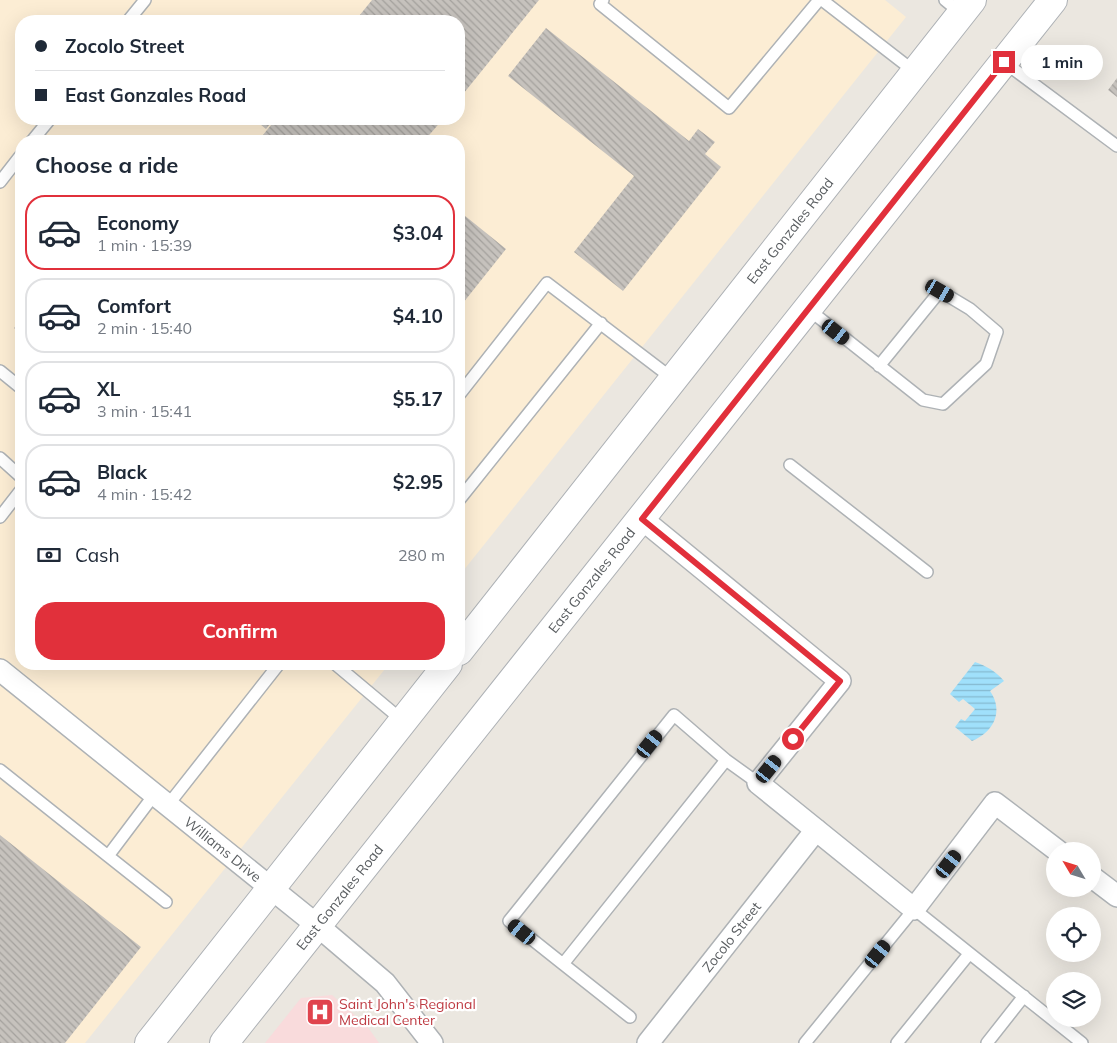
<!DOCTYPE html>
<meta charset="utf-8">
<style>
:root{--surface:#fff;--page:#f6f6f7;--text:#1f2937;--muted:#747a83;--line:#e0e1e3;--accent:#e1303b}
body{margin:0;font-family:Mulish,sans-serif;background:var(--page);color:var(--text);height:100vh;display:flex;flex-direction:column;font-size:19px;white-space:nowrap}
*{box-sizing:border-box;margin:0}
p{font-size:16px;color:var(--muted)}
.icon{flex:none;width:28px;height:28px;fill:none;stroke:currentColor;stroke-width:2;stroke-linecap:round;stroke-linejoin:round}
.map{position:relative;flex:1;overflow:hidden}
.side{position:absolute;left:15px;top:135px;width:450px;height:535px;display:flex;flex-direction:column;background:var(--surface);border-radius:20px;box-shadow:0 5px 20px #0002}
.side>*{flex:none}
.banner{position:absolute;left:15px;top:15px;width:450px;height:110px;border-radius:20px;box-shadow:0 5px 20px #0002;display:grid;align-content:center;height:110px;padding:0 20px;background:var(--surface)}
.needle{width:32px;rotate:308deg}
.controls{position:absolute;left:1046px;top:842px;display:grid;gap:10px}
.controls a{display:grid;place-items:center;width:55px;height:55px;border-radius:50%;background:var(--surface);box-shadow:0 5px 20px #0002;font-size:25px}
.end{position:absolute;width:22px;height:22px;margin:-11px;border:6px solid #e1303b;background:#fff;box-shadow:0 0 0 2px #fff}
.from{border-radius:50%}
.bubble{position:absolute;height:35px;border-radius:18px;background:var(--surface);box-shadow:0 5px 20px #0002;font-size:16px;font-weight:700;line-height:35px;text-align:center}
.car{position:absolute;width:15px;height:30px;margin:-15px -8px;border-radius:6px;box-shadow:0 0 4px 1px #0007;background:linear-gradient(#222 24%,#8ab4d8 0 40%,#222 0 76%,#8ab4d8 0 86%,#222 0)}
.banner b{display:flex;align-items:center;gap:18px;height:48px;font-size:19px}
.banner b+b{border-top:1px solid var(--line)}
.banner i{width:12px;height:12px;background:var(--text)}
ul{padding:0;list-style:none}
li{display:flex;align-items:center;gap:15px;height:75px;margin:0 10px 8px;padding:0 10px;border:2px solid var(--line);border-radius:20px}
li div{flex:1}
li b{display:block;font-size:19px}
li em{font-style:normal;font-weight:700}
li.active{border-color:var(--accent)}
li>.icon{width:45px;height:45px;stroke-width:1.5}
h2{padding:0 20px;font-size:22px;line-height:60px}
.pay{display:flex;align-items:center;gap:12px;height:55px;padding:0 20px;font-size:19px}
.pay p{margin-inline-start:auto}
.cta{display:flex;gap:10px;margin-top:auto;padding:10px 20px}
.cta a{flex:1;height:58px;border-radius:20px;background:var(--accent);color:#fff;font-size:20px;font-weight:700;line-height:58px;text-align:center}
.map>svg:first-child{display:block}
.commercial{fill:#fcedd4;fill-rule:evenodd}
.medical{fill:#f9dbdc}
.water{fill:url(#water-rules)}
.building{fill:url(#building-back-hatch)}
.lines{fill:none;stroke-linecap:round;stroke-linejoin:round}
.lane-casing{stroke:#aeb2b5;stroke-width:14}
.street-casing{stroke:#aeb2b5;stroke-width:24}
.secondary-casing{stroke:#adb1b5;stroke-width:30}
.lane{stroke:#fff;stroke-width:11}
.street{stroke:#fff;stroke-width:21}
.secondary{stroke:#fff;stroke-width:28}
.route{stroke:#e1303b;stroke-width:6}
.labels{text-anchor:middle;stroke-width:4.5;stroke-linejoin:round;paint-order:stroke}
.street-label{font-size:14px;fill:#595d60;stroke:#fff}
.health-label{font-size:14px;fill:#be3a42;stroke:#fff;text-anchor:start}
</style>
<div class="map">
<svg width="1117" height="1043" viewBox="0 0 1117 1043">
<defs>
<pattern id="water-rules" width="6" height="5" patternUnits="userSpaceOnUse" patternTransform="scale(1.25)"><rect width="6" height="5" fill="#a0e0fb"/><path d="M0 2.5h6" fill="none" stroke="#85b9cf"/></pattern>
<pattern id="building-back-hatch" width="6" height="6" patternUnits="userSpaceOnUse" patternTransform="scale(1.25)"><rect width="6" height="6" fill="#c6c2bd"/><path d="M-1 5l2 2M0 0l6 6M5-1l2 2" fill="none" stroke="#a4a19d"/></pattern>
</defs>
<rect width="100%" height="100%" fill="#ebe7e0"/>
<path class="commercial" d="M0,0h885l21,17 -447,559v-435h-438v523h368l-304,379h-85zM21,21h438v98h-438z"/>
<path class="medical" d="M332,995l35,31 12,17h-114l36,-45z"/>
<path class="water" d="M975,662c11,4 21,9 29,19l-14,10c14,20 4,41 -18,50l-17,-14 6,-8 4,2 10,-12 -12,-10 -4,3 -9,-8z"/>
<path class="building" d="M372,0h167l-80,99v-78h-104z
M546,28l143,113 9,-12 17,13 -10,12 16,13 -98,124 -49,-39 60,-76 -126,-100z
M1117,78v19l-9,-7z
M254,119h20l-8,10z
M276,119h167l-19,22h-166z
M459,211l47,38 -47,59z
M21,319v15l-7,-6z
M0,835l141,112 -76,96h-65z"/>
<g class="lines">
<g class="lane-casing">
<path id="lane" d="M603,0l-3,4 129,104 90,-108
M822,0l93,72
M945,0l17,14
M128,21l17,-21
M1004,62l113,84
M32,141l18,-22
M0,182l21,-27
M808,309l115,91 20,4 43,-40 11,-32 -27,-23 -30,-18 -61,75
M0,371l21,17
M459,395l88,-112 126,96
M0,458l21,19
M790,465l137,107
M459,500l142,-177
M0,517l21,-27
M335,664l68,57
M726,760l-163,204 -54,-43 165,-206 52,45 32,23
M0,770l108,86 46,-61
M168,805l111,-141
M108,856l58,46
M563,964l67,53
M805,1043l109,-134 168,134
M897,1043l72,-89
M987,1043l37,-47"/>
</g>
<g class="street-casing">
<g id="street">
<path d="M642,519l198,162 -82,102 156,126 81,-106 63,48"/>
<path id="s1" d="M0,670l318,256 67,57 47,60"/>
<path d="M1092,877l25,19"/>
<path id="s2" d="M648,1043l168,-213"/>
</g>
</g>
<g class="secondary-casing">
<g id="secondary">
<path id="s3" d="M459,651l513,-651"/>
<path d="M149,1043l299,-379"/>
<path id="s4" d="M224,1043l829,-1043"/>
</g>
</g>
<use href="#lane" class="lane"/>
<use href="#street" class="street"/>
<use href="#secondary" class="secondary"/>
</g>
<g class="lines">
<path class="route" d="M793,739l47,-58 -198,-162 362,-457"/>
</g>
<defs>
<g id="hospital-square" transform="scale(1.4375)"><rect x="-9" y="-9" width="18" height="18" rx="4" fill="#e0444e" stroke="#fff"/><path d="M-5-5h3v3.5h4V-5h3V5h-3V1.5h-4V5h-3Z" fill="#fff"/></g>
</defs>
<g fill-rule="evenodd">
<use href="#hospital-square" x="320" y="1012"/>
</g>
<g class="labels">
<g class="street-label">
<text dy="5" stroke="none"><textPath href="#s3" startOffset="535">East Gonzales Road</textPath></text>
<text dy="5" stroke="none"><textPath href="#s4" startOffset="591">East Gonzales Road</textPath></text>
<text dy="5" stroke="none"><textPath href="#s1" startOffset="286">Williams Drive</textPath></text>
<text dy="5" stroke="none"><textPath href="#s4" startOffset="186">East Gonzales Road</textPath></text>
<text dy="5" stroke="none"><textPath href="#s2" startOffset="135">Zocolo Street</textPath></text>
</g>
<g class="health-label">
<text x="339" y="1009">Saint John's Regional<tspan x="339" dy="16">Medical Center</tspan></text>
</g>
</g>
</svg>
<div class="controls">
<a><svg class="needle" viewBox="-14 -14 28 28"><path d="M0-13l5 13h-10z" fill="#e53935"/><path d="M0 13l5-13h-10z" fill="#747a83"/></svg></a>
<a><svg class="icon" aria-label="locate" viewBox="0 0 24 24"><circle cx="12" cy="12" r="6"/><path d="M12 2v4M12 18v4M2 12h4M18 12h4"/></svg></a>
<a><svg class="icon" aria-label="layers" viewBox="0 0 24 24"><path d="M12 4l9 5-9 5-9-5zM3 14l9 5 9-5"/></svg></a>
</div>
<i class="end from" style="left:793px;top:739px"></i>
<i class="end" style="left:1004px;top:62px"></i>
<div class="bubble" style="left:1021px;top:45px;width:82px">1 min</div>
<i class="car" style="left:940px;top:291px;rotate:120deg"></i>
<i class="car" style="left:836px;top:332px;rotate:128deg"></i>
<i class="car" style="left:650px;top:744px;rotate:39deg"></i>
<i class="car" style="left:769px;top:769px;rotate:39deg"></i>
<i class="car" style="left:949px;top:864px;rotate:38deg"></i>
<i class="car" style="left:522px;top:932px;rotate:309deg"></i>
<i class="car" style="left:878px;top:954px;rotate:39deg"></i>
<div class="banner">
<b><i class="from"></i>Zocolo Street</b>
<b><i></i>East Gonzales Road</b>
</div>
<section class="side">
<h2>Choose a ride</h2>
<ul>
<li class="active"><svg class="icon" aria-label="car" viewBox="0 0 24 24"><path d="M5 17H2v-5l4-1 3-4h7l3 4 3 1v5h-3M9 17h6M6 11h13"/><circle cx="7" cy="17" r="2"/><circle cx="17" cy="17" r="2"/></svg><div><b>Economy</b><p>1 min · 15:39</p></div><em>$3.04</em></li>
<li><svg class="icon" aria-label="car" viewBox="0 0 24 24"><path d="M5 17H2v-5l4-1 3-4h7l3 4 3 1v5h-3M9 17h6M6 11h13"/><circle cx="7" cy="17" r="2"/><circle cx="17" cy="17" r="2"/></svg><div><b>Comfort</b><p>2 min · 15:40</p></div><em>$4.10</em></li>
<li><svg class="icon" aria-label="car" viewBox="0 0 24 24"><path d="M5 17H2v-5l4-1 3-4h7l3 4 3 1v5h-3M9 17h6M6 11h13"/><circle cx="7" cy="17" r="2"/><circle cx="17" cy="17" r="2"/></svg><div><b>XL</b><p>3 min · 15:41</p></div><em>$5.17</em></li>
<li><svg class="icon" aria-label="car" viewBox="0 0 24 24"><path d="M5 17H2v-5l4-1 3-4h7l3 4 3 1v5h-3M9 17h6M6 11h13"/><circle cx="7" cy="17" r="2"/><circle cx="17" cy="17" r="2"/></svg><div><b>Black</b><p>4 min · 15:42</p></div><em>$2.95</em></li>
</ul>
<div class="pay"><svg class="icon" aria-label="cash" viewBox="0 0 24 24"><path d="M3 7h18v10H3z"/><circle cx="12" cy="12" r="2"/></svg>Cash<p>280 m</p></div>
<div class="cta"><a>Confirm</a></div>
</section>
</div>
